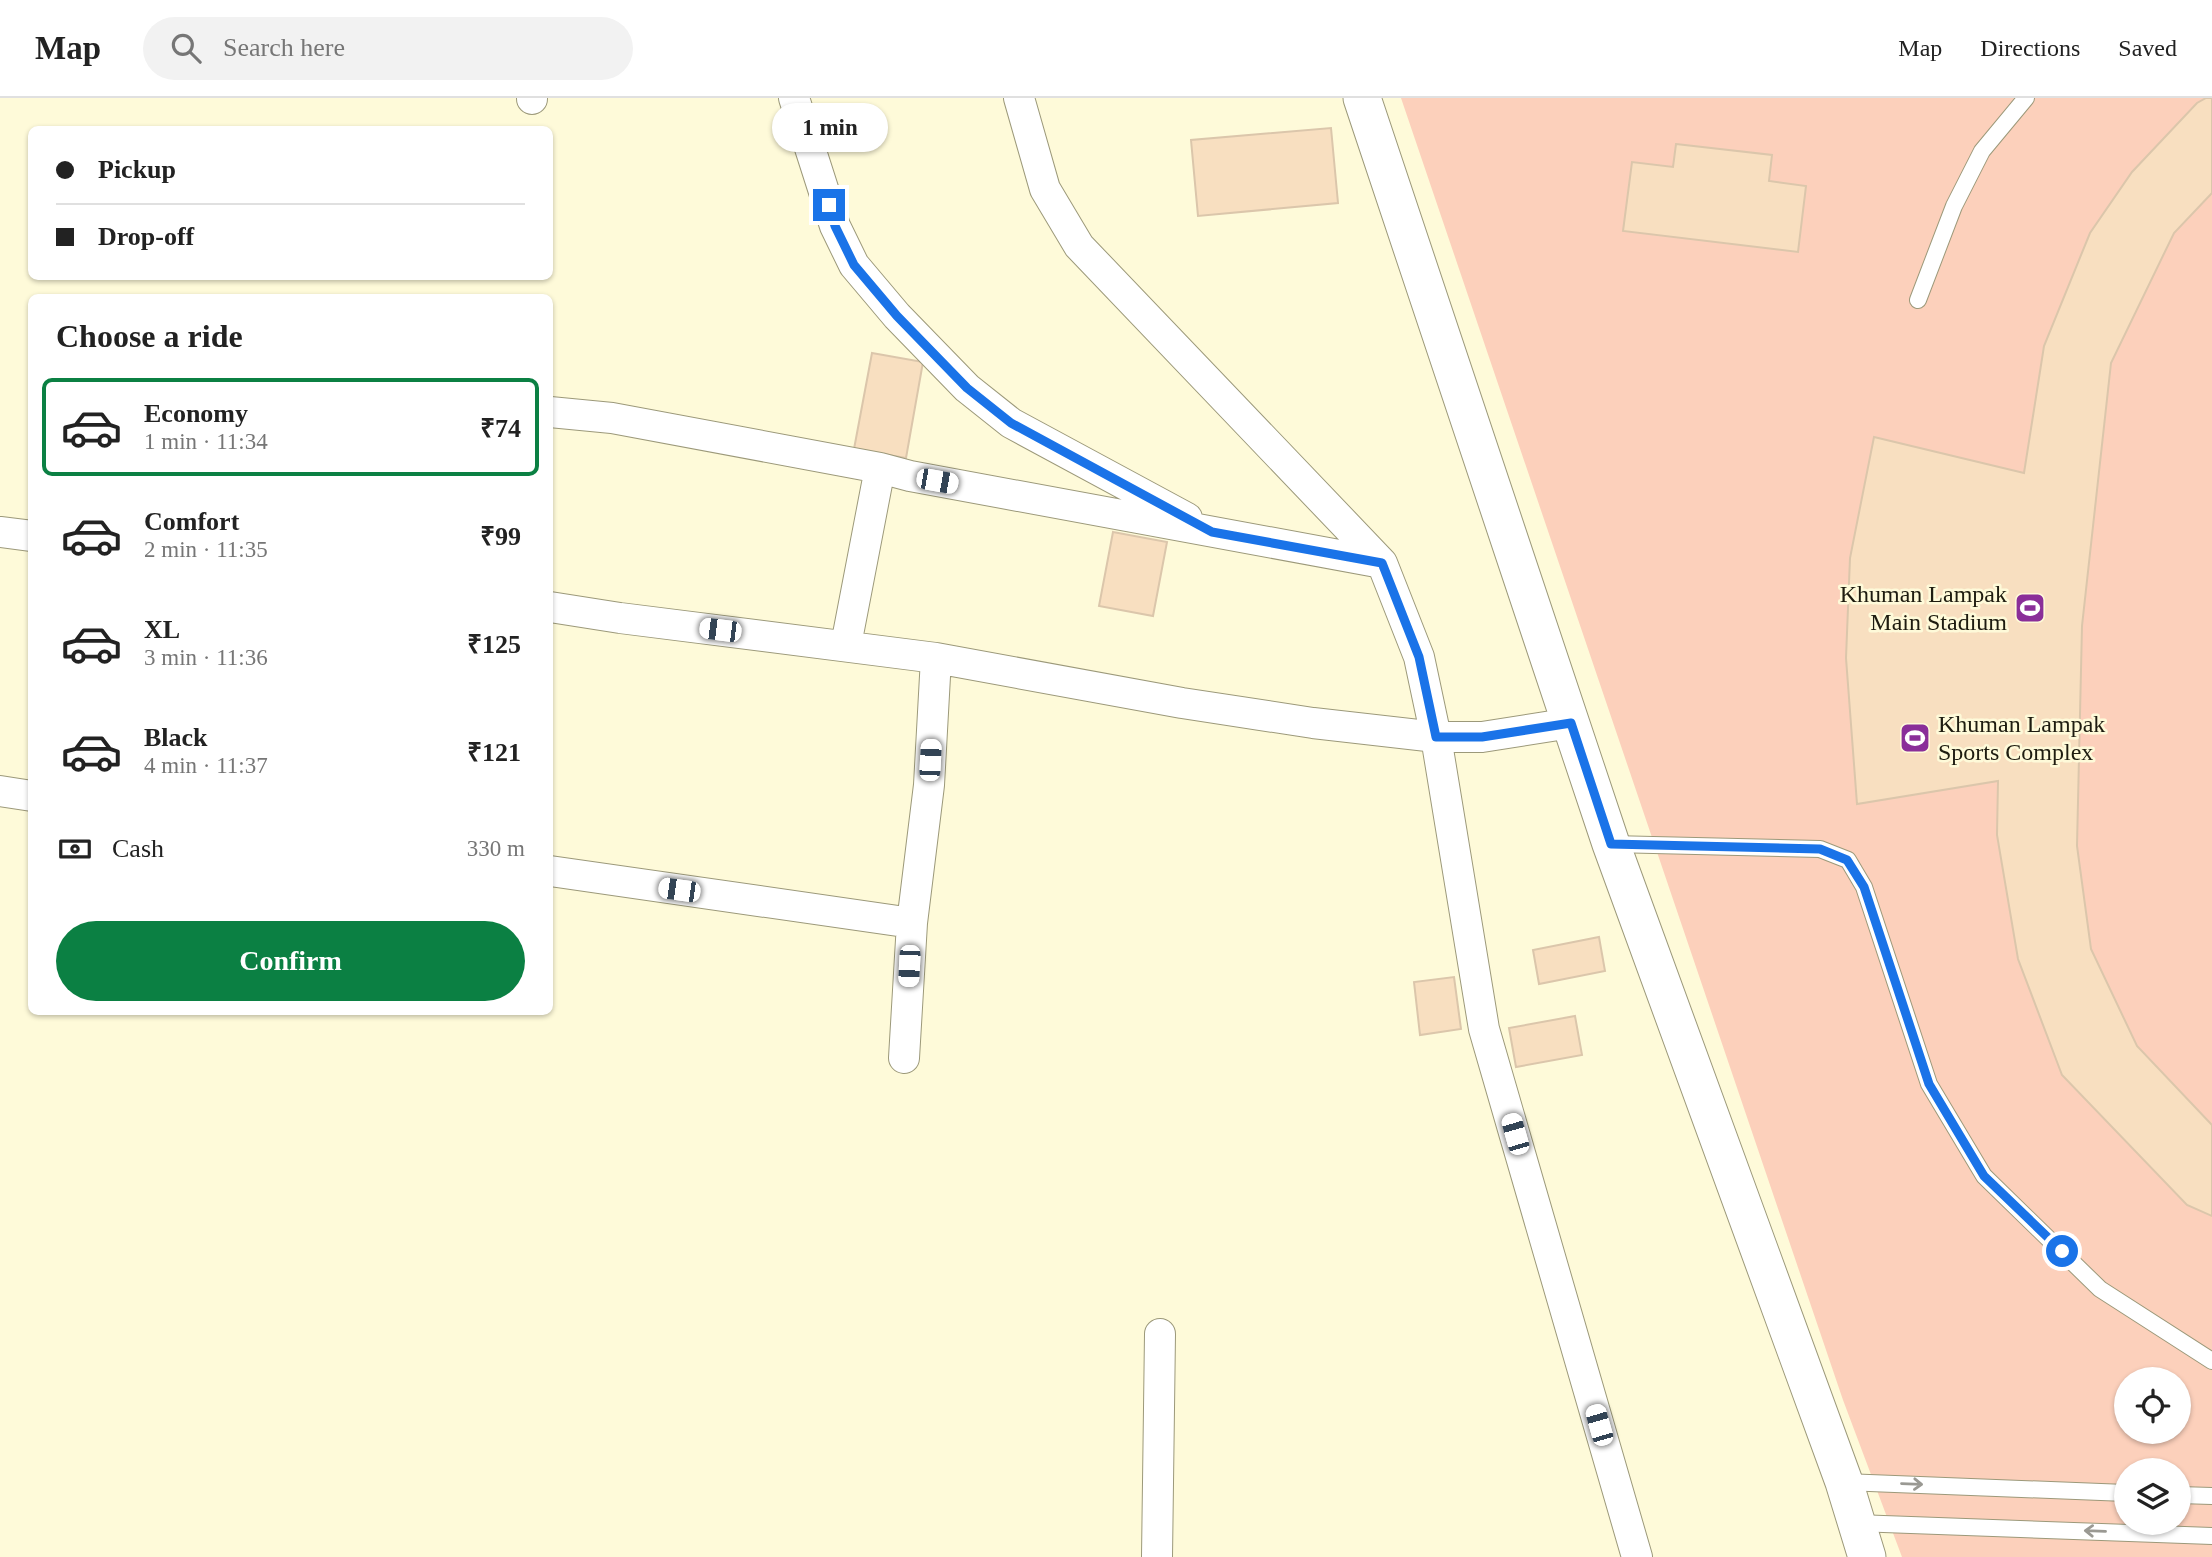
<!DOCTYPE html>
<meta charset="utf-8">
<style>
:root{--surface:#fff;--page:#f2f2f2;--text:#222;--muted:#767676;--line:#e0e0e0;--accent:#0b8043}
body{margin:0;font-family:"Times New Roman",serif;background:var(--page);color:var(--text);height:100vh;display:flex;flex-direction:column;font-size:26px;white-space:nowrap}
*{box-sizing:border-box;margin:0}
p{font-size:23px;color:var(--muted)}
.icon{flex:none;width:38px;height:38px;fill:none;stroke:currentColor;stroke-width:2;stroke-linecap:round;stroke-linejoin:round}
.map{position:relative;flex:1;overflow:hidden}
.drawer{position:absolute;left:28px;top:196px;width:525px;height:721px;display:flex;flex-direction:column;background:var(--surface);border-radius:10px;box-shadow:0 2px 5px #0004}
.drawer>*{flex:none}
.hud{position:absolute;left:28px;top:28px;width:525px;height:154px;border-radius:10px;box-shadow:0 2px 5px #0004;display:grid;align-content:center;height:154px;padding:0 28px;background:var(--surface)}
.buttons{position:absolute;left:2114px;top:1269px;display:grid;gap:14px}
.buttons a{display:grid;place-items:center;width:77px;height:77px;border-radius:50%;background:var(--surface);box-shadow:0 2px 5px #0004;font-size:35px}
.end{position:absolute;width:32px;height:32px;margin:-16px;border:9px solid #1a73e8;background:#fff;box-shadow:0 0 0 4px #fff}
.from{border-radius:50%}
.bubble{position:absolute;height:49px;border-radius:24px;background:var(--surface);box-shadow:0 2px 5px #0004;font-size:23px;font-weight:700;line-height:49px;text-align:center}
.car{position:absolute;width:21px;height:42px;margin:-21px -10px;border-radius:9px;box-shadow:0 0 5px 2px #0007;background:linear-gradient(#fff 24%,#345 0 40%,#fff 0 76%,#345 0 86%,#fff 0)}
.hud b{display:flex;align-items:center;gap:24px;height:66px;font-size:26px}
.hud b+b{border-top:2px solid var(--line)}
.hud i{width:18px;height:18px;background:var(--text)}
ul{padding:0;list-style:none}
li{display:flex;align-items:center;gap:21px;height:98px;margin:0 14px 10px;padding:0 14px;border:4px solid transparent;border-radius:10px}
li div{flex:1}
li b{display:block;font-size:26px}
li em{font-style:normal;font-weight:700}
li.current{border-color:var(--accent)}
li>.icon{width:63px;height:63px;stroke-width:1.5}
h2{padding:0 28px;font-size:32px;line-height:84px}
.pay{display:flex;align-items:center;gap:18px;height:77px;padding:0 28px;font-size:26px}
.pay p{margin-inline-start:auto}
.cta{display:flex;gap:14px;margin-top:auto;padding:14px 28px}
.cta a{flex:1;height:80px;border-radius:42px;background:var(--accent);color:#fff;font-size:28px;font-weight:700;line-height:80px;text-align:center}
header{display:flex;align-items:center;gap:42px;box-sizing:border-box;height:98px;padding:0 35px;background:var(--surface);border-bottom:2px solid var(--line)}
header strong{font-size:33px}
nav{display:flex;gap:38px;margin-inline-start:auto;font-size:24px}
.search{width:490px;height:63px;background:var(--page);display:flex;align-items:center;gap:18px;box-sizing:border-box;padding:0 24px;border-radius:38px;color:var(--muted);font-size:26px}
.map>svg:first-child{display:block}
.green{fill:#fcd0bb;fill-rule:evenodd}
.building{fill:#f8dfc0;stroke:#dbc6ab;stroke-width:2}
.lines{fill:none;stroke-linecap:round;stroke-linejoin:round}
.service-casing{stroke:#9c997a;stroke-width:18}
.minor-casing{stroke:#9c997a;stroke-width:32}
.tertiary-casing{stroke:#9c997a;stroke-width:39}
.service{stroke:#fff;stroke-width:16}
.minor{stroke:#fff;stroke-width:30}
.tertiary{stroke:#fff;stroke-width:37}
.oneway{stroke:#9a9993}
.route{stroke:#1a73e8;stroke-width:9}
.labels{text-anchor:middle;stroke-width:5;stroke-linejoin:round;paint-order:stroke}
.poi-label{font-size:24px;fill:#1e1c10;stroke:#fefad9;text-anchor:end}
</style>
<header>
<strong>Map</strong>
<div class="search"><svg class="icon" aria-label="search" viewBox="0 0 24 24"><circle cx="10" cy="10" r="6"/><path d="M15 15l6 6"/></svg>Search here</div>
<nav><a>Map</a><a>Directions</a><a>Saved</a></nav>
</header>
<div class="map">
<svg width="2212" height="1459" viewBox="0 0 2212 1459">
<rect width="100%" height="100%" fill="#fefad9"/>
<path class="green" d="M1401,0h811v1459h-310l-59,-157zM2126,1281h53v53h-53zM2126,1372h53v52h-53z"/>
<path class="building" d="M2206,0h6v95l-38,40 -63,130 -29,263 -5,220 14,103 46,97 75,79v91l-25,-11 -125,-130 -44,-116 -21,-124 1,-54 -141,23 -11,-146 4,-100 24,-121 150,36 20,-127 46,-113 42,-61 65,-69z
M1331,30l7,75 -140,13 -7,-76z
M1676,46l96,11 -3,26 37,5 -8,66 -175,-21 9,-69 41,5z
M872,255l51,9 -17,96 -52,-9z
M1113,434l54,10 -14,74 -54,-10z
M1599,839l6,34 -66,13 -6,-34z
M1454,879l7,52 -41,6 -6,-53z
M1575,918l7,39 -66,12 -7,-39z"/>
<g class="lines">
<g class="service-casing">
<path id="service" d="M1918,202l36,-94 28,-55 44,-53
M1611,746l209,5 28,11 16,27 65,197 55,92 116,113 112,72
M1844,1384l282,11
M2179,1397l33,1
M1856,1425l356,13"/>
</g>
<g class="minor-casing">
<path id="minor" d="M532,0v1
M794,0l41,128 19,39 43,51 70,72 44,35 176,95
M1019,0l26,91 34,57 303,317 37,94 17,80 48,292 153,528
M550,314l62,6 268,50 30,8 472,87
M0,434l32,4
M550,509l70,11 316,40 246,45 131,20 123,14h46l89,-14
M846,547l34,-177
M0,693l32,5
M550,773l362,52
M904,960l8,-135 17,-138 7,-127
M1157,1459l3,-223"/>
</g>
<g class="tertiary-casing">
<path id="tertiary" d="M1362,0l249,746 233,638 23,75"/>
</g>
<use href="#service" class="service"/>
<use href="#minor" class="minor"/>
<use href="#tertiary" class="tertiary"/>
</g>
<defs><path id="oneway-shaft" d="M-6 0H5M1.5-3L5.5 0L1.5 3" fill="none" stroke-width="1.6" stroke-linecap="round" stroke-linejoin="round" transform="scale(1.75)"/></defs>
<g class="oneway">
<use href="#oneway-shaft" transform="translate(1912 1386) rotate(2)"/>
<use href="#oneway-shaft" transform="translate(2095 1433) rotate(-178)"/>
</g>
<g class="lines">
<path class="route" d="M829,107l6,21 19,39 43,51 70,72 44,35 201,109 170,31 37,94 17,80h46l89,-14 40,121 209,5 27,11 17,27 65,197 55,92 78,75"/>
</g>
<defs>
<g id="stadium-square" transform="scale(1.575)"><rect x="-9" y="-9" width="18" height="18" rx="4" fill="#8a2e99" stroke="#fefad9"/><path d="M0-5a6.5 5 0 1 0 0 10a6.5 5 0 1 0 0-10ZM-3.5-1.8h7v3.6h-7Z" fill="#fff"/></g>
</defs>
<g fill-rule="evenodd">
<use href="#stadium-square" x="2030" y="510"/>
<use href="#stadium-square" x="1915" y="640"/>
</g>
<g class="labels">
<g class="poi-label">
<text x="2007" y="504">Khuman Lampak<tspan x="2007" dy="28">Main Stadium</tspan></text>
<text x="1938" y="634" text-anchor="start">Khuman Lampak<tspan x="1938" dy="28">Sports Complex</tspan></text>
</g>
</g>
</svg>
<div class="buttons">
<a><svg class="icon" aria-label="locate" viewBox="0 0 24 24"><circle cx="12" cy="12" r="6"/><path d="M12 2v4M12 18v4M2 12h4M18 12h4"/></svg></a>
<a><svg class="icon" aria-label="layers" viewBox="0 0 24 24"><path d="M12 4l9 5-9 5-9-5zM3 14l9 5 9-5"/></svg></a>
</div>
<i class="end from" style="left:2062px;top:1153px"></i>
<i class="end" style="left:829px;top:107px"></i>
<div class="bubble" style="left:772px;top:5px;width:116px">1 min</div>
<i class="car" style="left:937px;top:383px;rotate:100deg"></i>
<i class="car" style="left:720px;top:532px;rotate:277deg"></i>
<i class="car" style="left:930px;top:662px;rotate:3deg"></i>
<i class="car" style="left:679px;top:792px;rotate:278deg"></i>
<i class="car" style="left:909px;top:868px;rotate:183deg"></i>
<i class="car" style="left:1515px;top:1036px;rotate:344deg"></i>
<i class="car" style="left:1599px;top:1327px;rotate:344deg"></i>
<div class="hud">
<b><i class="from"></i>Pickup</b>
<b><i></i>Drop-off</b>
</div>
<section class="drawer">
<h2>Choose a ride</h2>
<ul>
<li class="current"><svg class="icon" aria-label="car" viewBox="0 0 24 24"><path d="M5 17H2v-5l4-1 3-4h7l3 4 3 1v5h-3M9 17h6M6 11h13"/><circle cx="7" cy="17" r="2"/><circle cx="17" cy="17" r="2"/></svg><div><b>Economy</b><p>1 min · 11:34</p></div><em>₹74</em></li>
<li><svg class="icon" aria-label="car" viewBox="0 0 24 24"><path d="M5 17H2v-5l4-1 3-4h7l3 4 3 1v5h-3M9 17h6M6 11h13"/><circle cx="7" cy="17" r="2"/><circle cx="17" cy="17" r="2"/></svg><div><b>Comfort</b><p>2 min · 11:35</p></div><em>₹99</em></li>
<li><svg class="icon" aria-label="car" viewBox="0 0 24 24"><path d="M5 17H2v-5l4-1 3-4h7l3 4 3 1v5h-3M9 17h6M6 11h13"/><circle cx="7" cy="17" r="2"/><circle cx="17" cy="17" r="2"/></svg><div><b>XL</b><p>3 min · 11:36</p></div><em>₹125</em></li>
<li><svg class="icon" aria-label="car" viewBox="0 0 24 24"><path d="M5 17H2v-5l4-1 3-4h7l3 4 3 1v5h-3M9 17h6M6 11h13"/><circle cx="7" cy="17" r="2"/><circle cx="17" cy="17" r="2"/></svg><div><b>Black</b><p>4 min · 11:37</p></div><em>₹121</em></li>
</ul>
<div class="pay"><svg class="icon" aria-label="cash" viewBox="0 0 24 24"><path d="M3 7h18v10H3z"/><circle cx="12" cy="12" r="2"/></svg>Cash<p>330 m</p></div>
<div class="cta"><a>Confirm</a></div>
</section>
</div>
